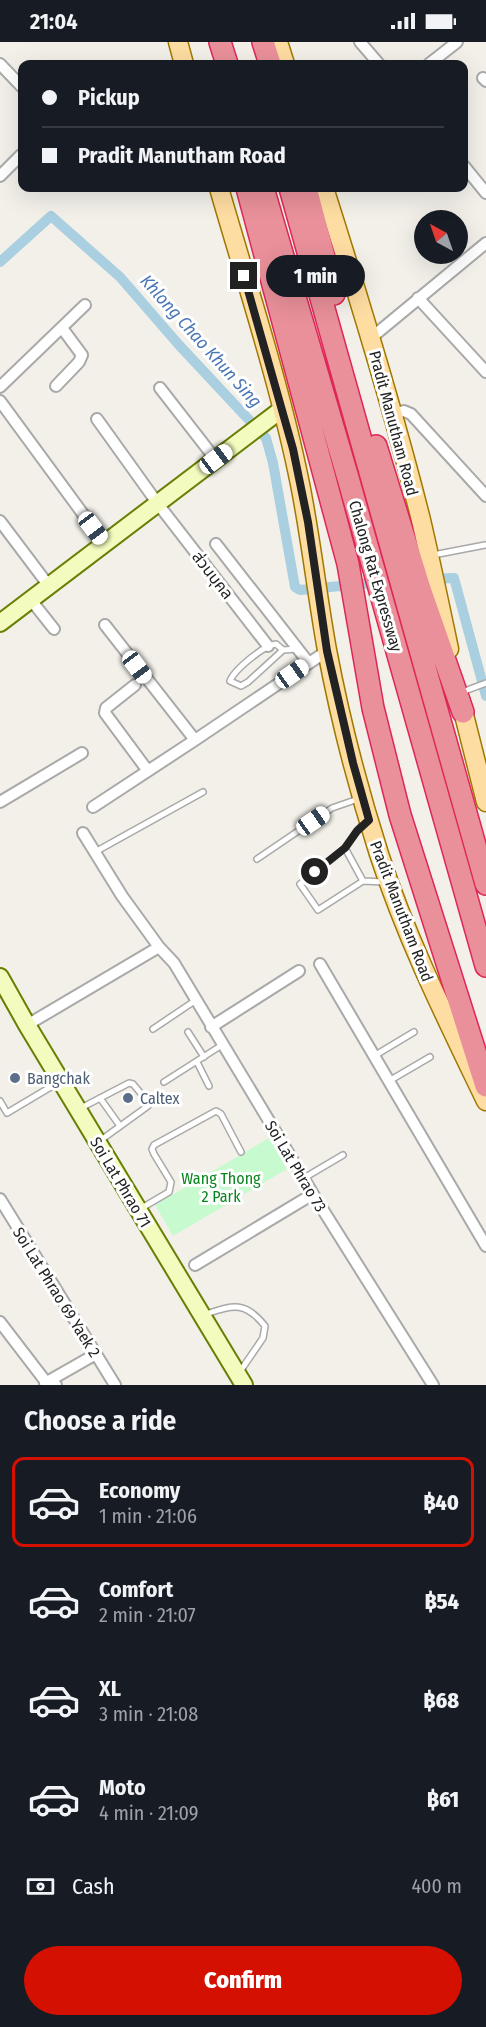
<!DOCTYPE html>
<meta charset="utf-8">
<style>
:root{--surface:#171b24;--page:#242831;--text:#f1f3f6;--muted:#9ea1a6;--line:#363941;--accent:#d41100}
body{margin:0;font-family:"Fira Sans Condensed","Noto Sans Thai",sans-serif;background:var(--page);color:var(--text);height:100vh;display:flex;flex-direction:column;font-size:22px;white-space:nowrap}
*{box-sizing:border-box;margin:0}
p{font-size:20px;color:var(--muted)}
.icon{flex:none;width:33px;height:33px;fill:none;stroke:currentColor;stroke-width:2;stroke-linecap:round;stroke-linejoin:round}
.map{position:relative;height:1343px;overflow:hidden}
.drawer{display:flex;flex-direction:column;background:var(--surface);flex:1}
.drawer>*{flex:none}
.guide{position:absolute;left:18px;top:18px;width:450px;height:132px;border-radius:12px;box-shadow:0 6px 24px #0002;display:grid;align-content:center;height:132px;padding:0 24px;background:var(--surface)}
.needle{width:39px;rotate:320deg}
.controls{position:absolute;left:414px;top:168px;display:grid;gap:12px}
.controls a{display:grid;place-items:center;width:54px;height:54px;border-radius:50%;background:var(--surface);box-shadow:0 6px 24px #0002;font-size:30px}
.end{position:absolute;width:27px;height:27px;margin:-14px;border:8px solid #222;background:#fff;box-shadow:0 0 0 3px #fff}
.from{border-radius:50%}
.bubble{position:absolute;height:42px;border-radius:21px;background:var(--surface);box-shadow:0 6px 24px #0002;font-size:20px;font-weight:800;line-height:42px;text-align:center}
.car{position:absolute;width:18px;height:36px;margin:-18px -9px;border-radius:8px;box-shadow:0 0 4px 2px #0007;background:linear-gradient(#fff 24%,#345 0 40%,#fff 0 76%,#345 0 86%,#fff 0)}
.guide b{display:flex;align-items:center;gap:21px;height:57px;font-size:22px}
.guide b+b{border-top:2px solid var(--line)}
.guide i{width:15px;height:15px;background:var(--text)}
ul{padding:0;list-style:none}
li{display:flex;align-items:center;gap:18px;height:90px;margin:0 12px 9px;padding:0 12px;border:3px solid transparent;border-radius:12px}
li div{flex:1}
li b{display:block;font-size:22px}
li em{font-style:normal;font-weight:800}
li.active{border-color:var(--accent)}
li>.icon{width:54px;height:54px;stroke-width:1.5}
h2{padding:0 24px;font-size:27px;line-height:72px}
.pay{display:flex;align-items:center;gap:15px;height:66px;padding:0 24px;font-size:22px}
.pay p{margin-inline-start:auto}
.action{display:flex;gap:12px;margin-top:auto;padding:12px 24px}
.action a{flex:1;height:69px;border-radius:36px;background:var(--accent);color:#fff;font-size:24px;font-weight:800;line-height:69px;text-align:center}
.status{display:flex;justify-content:space-between;align-items:center;height:42px;padding:0 30px;background:var(--surface);direction:ltr}
.status svg{height:16px;fill:currentColor}
.map>svg:first-child{display:block}
.park{fill:#c7fbcf}
.lines{fill:none;stroke-linecap:round;stroke-linejoin:round}
.canal{stroke:#a9cfe0;stroke-width:10}
.lane-casing{stroke:#a9a9a9;stroke-width:8}
.street-casing{stroke:#a9a9a9;stroke-width:14}
.secondary-casing{stroke:#677f03;stroke-width:20}
.primary-casing{stroke:#a07800;stroke-width:21}
.highway-casing{stroke:#df2757;stroke-width:24}
.lane{stroke:#fff;stroke-width:5}
.street{stroke:#fff;stroke-width:10}
.secondary{stroke:#f3fbbe;stroke-width:16}
.primary{stroke:#fedda2;stroke-width:18}
.highway{stroke:#e9909a;stroke-width:21}
.route{stroke:#222;stroke-width:8}
.service-dot{fill:#5c6f8a;stroke:#fff;stroke-width:2}
.labels{text-anchor:middle;stroke-width:6;stroke-linejoin:round;paint-order:stroke}
.street-label{font-size:16px;fill:#222;stroke:#fff}
.service-label{font-size:16px;fill:#4e5e75;stroke:#fff;text-anchor:start}
.park-label{font-size:16px;fill:#0a861e;stroke:#fff}
.water-label{font-size:18px;font-style:italic;fill:#4b77b5;stroke:#fff}
</style>
<div class="status"><b>21:04</b><svg viewBox="0 0 49 12"><path d="M0 12V9h3v3zM5 12V6h3v6zM10 12V3h3v9zM15 12V0h3v12zM26 1h20v11H26zM47 4h2v5h-2z"/></svg></div>
<div class="map">
<svg width="486" height="1343" viewBox="0 0 486 1343">
<rect width="100%" height="100%" fill="#f2f0e9"/>
<path class="park" d="M269,1096l18,31 -114,67 -18,-31z"/>
<g class="lines">
<path class="canal" d="M0,220l51,-46 69,61 59,68 87,93 7,25 22,124 5,3 81,-8
M429,537l25,-1 32,118"/>
<g class="lane-casing">
<path id="lane" d="M433,513l52,-10
M283,608l-7,-6c-12,1 -42,26 -46,37l11,5 7,-4 35,-32 14,-1
M462,650l24,-9
M364,781l-7,8 -12,17 18,33 21,1
M345,806l-45,36 18,26 45,-29
M95,810l108,-60
M257,817l75,-51 26,-9
M153,987l43,-29
M188,990l16,25
M374,1014l40,-24
M197,1020l12,24
M389,1039l41,-24
M164,1040l58,-37
M100,1056l20,28
M0,1059l7,12 52,-31
M79,1067l50,-26 4,1 15,18v4l-47,34
M304,1136l39,-23
M140,1167l29,-17 2,-10 -17,-28 -2,-5 2,-4 62,-34 5,3 20,38
M206,1272c28,-9 39,-13 59,12l-2,12 -24,35"/>
</g>
<g class="street-casing">
<path id="street" d="M360,0l19,22
M0,22l22,23
M429,22l28,-22
M483,36l3,3
M464,124l22,27
M0,134l22,-22
M418,256l68,74
M371,296l115,-95
M56,344l23,-24 3,-7 -20,-27
M0,345l85,-82
M160,346l56,72
M0,359l105,143
M392,372l12,-3 7,3 75,82
M97,377l61,85 110,142
M0,479l49,65
M216,502l92,118
M31,558l23,29
M105,583l90,115
M135,643l-29,23 -1,5 43,58
M0,760l82,-49
M93,765l102,-67 132,-89
M83,791l39,63 37,51 15,16 139,231 120,191
M320,922l166,282
M27,983l132,-78
M211,985l88,-56
M0,1157l115,186
M195,1223l118,-71
M0,1280l46,60 10,3
M45,1341l51,-29"/>
</g>
<g class="secondary-casing">
<path id="secondary" d="M0,581l282,-214
M0,935l27,48 217,360"/>
</g>
<g class="primary-casing">
<path id="primary" d="M178,0l6,22
M278,0l7,22
M219,146c28,97 61,197 81,296 11,55 17,111 27,166 13,69 31,138 52,204 28,86 68,166 107,247
M324,146c35,110 69,220 97,332 10,43 19,86 28,129
M460,657l26,103"/>
</g>
<g class="highway-casing">
<path id="highway" d="M220,0l7,22
M263,0l7,22
M247,146l101,376 25,144 27,107 86,271
M263,146l85,290 138,488
M290,146l196,696
M306,146l28,106
M376,404l44,143 43,123"/>
</g>
<use href="#lane" class="lane"/>
<use href="#street" class="street"/>
<use href="#secondary" class="secondary"/>
<use href="#primary" class="primary"/>
<use href="#highway" class="highway"/>
</g>
<g class="lines">
<path class="route" d="M244,234l49,173 15,73 19,129 26,112 16,57 -12,11 -12,17 -30,24"/>
</g>
<g class="service-dot">
<circle cx="15" cy="1036" r="6"/>
<circle cx="128" cy="1056" r="6"/>
</g>
<g class="labels">
<g class="street-label">
<text transform="translate(394 381) rotate(75)" y="6">Pradit Manutham Road</text>
<text transform="translate(213 533) rotate(52)" y="6">ส่วนบุคล</text>
<text transform="translate(376 534) rotate(74)" y="6">Chalong Rat Expressway</text>
<text transform="translate(402 869) rotate(69)" y="6">Pradit Manutham Road</text>
<text transform="translate(296 1124) rotate(59)" y="6">Soi Lat Phrao 73</text>
<text transform="translate(121 1140) rotate(59)" y="6">Soi Lat Phrao 71</text>
<text transform="translate(57 1250) rotate(58)" y="6">Soi Lat Phrao 69 Yaek 2</text>
</g>
<g class="service-label">
<text x="27" y="1042">Bangchak</text>
<text x="140" y="1062">Caltex</text>
</g>
<g class="park-label">
<text x="221" y="1142">Wang Thong<tspan x="221" dy="18">2 Park</tspan></text>
</g>
<g class="water-label">
<text transform="translate(201 299) rotate(48)" y="6">Khlong Chao Khun Sing</text>
</g>
</g>
</svg>
<div class="controls">
<a><svg class="needle" viewBox="-14 -14 28 28"><path d="M0-13l5 13h-10z" fill="#e53935"/><path d="M0 13l5-13h-10z" fill="#9ea1a6"/></svg></a>
</div>
<i class="end from" style="left:315px;top:830px"></i>
<i class="end" style="left:244px;top:234px"></i>
<div class="bubble" style="left:266px;top:213px;width:99px">1 min</div>
<i class="car" style="left:216px;top:417px;rotate:53deg"></i>
<i class="car" style="left:93px;top:486px;rotate:143deg"></i>
<i class="car" style="left:137px;top:625px;rotate:143deg"></i>
<i class="car" style="left:292px;top:632px;rotate:55deg"></i>
<i class="car" style="left:313px;top:779px;rotate:55deg"></i>
<div class="guide">
<b><i class="from"></i>Pickup</b>
<b><i></i>Pradit Manutham Road</b>
</div>
</div>
<section class="drawer">
<h2>Choose a ride</h2>
<ul>
<li class="active"><svg class="icon" aria-label="car" viewBox="0 0 24 24"><path d="M5 17H2v-5l4-1 3-4h7l3 4 3 1v5h-3M9 17h6M6 11h13"/><circle cx="7" cy="17" r="2"/><circle cx="17" cy="17" r="2"/></svg><div><b>Economy</b><p>1 min · 21:06</p></div><em>฿40</em></li>
<li><svg class="icon" aria-label="car" viewBox="0 0 24 24"><path d="M5 17H2v-5l4-1 3-4h7l3 4 3 1v5h-3M9 17h6M6 11h13"/><circle cx="7" cy="17" r="2"/><circle cx="17" cy="17" r="2"/></svg><div><b>Comfort</b><p>2 min · 21:07</p></div><em>฿54</em></li>
<li><svg class="icon" aria-label="car" viewBox="0 0 24 24"><path d="M5 17H2v-5l4-1 3-4h7l3 4 3 1v5h-3M9 17h6M6 11h13"/><circle cx="7" cy="17" r="2"/><circle cx="17" cy="17" r="2"/></svg><div><b>XL</b><p>3 min · 21:08</p></div><em>฿68</em></li>
<li><svg class="icon" aria-label="car" viewBox="0 0 24 24"><path d="M5 17H2v-5l4-1 3-4h7l3 4 3 1v5h-3M9 17h6M6 11h13"/><circle cx="7" cy="17" r="2"/><circle cx="17" cy="17" r="2"/></svg><div><b>Moto</b><p>4 min · 21:09</p></div><em>฿61</em></li>
</ul>
<div class="pay"><svg class="icon" aria-label="cash" viewBox="0 0 24 24"><path d="M3 7h18v10H3z"/><circle cx="12" cy="12" r="2"/></svg>Cash<p>400 m</p></div>
<div class="action"><a>Confirm</a></div>
</section>
